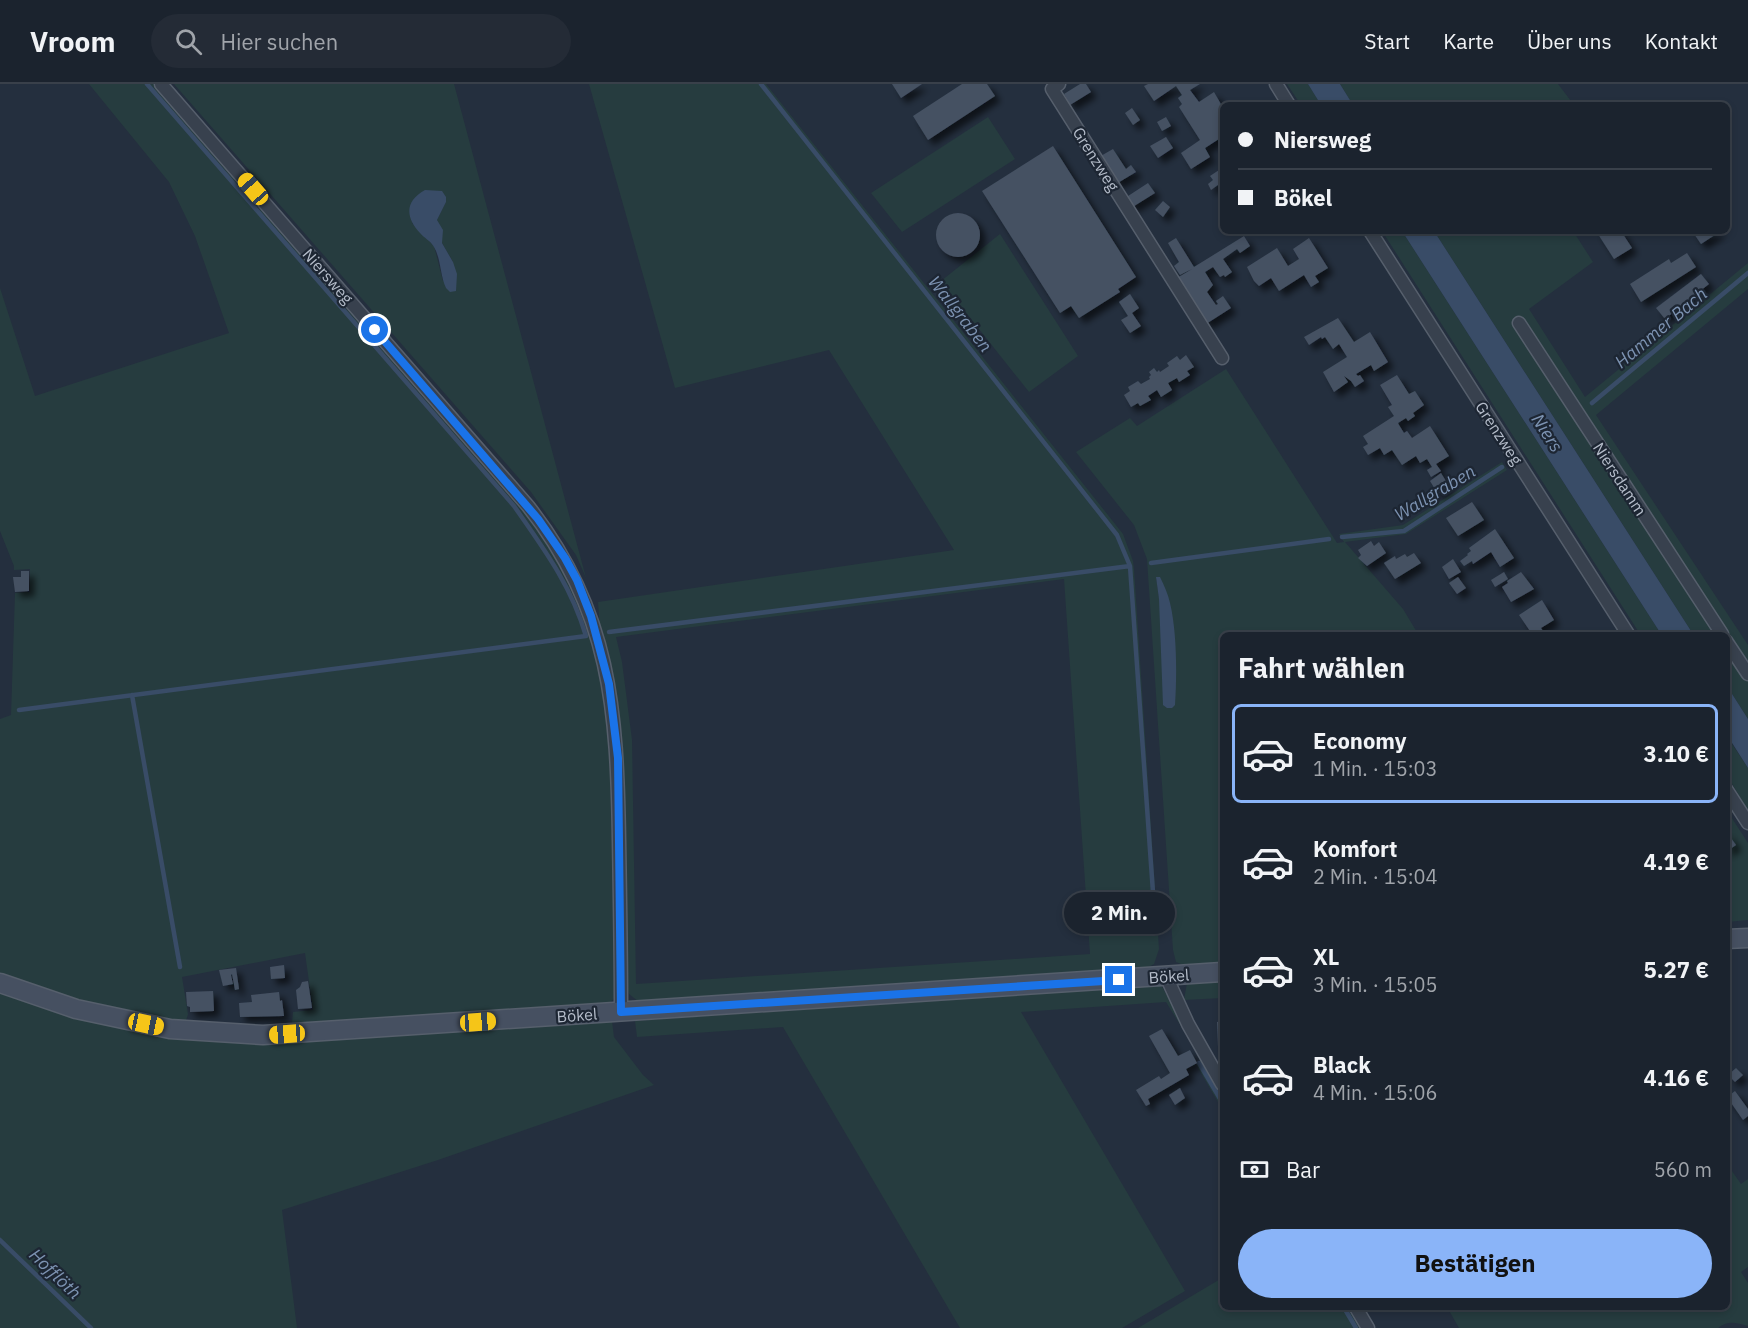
<!DOCTYPE html>
<html lang="de">
<meta charset="utf-8">
<style>
:root{--surface:#1b232e;--page:#242b36;--text:#f1f3f6;--muted:#a0a4aa;--line:#39404a;--accent:#8ab4f8}
body{margin:0;font-family:"IBM Plex Sans",sans-serif;background:var(--page);color:var(--text);height:100vh;display:flex;flex-direction:column;font-size:22px;white-space:nowrap}
*{box-sizing:border-box;margin:0}
p{font-size:20px;color:var(--muted)}
.icon{flex:none;width:33px;height:33px;fill:none;stroke:currentColor;stroke-width:2;stroke-linecap:round;stroke-linejoin:round}
.map{position:relative;flex:1;overflow:hidden}
.drawer{position:absolute;left:1220px;top:548px;width:510px;height:678px;display:flex;flex-direction:column;background:var(--surface);border-radius:9px;box-shadow:0 3px 9px #0003,0 0 0 2px var(--line)}
.drawer>*{flex:none}
.hud{position:absolute;left:1220px;top:18px;width:510px;height:132px;border-radius:9px;box-shadow:0 3px 9px #0003,0 0 0 2px var(--line);display:grid;align-content:center;height:132px;padding:0 18px;background:var(--surface)}
.end{position:absolute;width:27px;height:27px;margin:-14px;border:8px solid #1a73e8;background:#fff;box-shadow:0 0 0 3px #fff}
.from{border-radius:50%}
.bubble{position:absolute;height:42px;border-radius:21px;background:var(--surface);box-shadow:0 3px 9px #0003,0 0 0 2px var(--line);font-size:20px;font-weight:800;line-height:42px;text-align:center}
.car{position:absolute;width:18px;height:36px;margin:-18px -9px;border-radius:8px;box-shadow:0 0 4px 2px #0007;background:linear-gradient(#f5c518 24%,#345 0 40%,#f5c518 0 76%,#345 0 86%,#f5c518 0)}
.hud b{display:flex;align-items:center;gap:21px;height:57px;font-size:22px}
.hud b+b{border-top:2px solid var(--line)}
.hud i{width:15px;height:15px;background:var(--text)}
ul{padding:0;list-style:none}
li{display:flex;align-items:center;gap:18px;height:99px;margin:0 12px 9px;padding:0 6px;border:3px solid transparent;border-radius:9px}
li div{flex:1}
li b{display:block;font-size:22px}
li em{font-style:normal;font-weight:800}
li.selected{border-color:var(--accent)}
li>.icon{width:54px;height:54px;stroke-width:1.5}
h2{padding:0 18px;font-size:27px;line-height:72px}
.pay{display:flex;align-items:center;gap:15px;height:66px;padding:0 18px;font-size:22px}
.pay p{margin-inline-start:auto}
.primary-button{display:flex;gap:12px;margin-top:auto;padding:12px 18px}
.primary-button a{flex:1;height:69px;border-radius:36px;background:var(--accent);color:#111;font-size:24px;font-weight:800;line-height:69px;text-align:center}
header{display:flex;align-items:center;gap:36px;box-sizing:border-box;height:84px;padding:0 30px;background:var(--surface);border-bottom:2px solid var(--line)}
header strong{font-size:28px}
nav{display:flex;gap:33px;margin-inline-start:auto;font-size:21px}
.search{width:420px;height:54px;background:var(--page);display:flex;align-items:center;gap:15px;box-sizing:border-box;padding:0 21px;border-radius:33px;color:var(--muted);font-size:22px}
.map>svg:first-child{display:block}
.green{fill:#263c3f;fill-rule:evenodd}
.water{fill:#394c67}
.lines{fill:none;stroke-linecap:round;stroke-linejoin:round}
.stream{stroke:#394c67;stroke-width:4.5}
.building{fill:#455162;filter:url(#shadow)}
.street-casing{stroke:#565f6c;stroke-width:15}
.secondary-casing{stroke:#565f6c;stroke-width:21}
.street{stroke:#38414e;stroke-width:12}
.secondary{stroke:#465061;stroke-width:18}
.route{stroke:#1a73e8;stroke-width:8}
.labels{text-anchor:middle;stroke-width:4.5;stroke-linejoin:round;paint-order:stroke}
.street-label{font-size:16px;fill:#b4bcc9;stroke:#1d2633}
.water-label{font-size:18px;font-style:italic;fill:#7c92b1;stroke:#1d2633}
</style>
<header>
<strong>Vroom</strong>
<div class="search"><svg class="icon" aria-label="search" viewBox="0 0 24 24"><circle cx="10" cy="10" r="6"/><path d="M15 15l6 6"/></svg>Hier suchen</div>
<nav><a>Start</a><a>Karte</a><a>Über uns</a><a>Kontakt</a></nav>
</header>
<div class="map">
<svg width="1748" height="1244" viewBox="0 0 1748 1244">
<defs>
<filter id="shadow"><feDropShadow dx="5.5" dy="5.5" stdDeviation="3" flood-color="#0009"/></filter>
</defs>
<rect width="100%" height="100%" fill="#242f3e"/>
<path class="green" d="M89,0h65l364,419 43,61 23,49 10,27 20,118 2,234c-1,6 -3,9 -9,12l-315,19 1,-11 20,-2 -8,-57 -123,24 6,37 -3,10 -118,-27 -67,-24v-254l11,-4 4,-122 15,-1v-23l-16,1v-4l-14,-35v-243l35,108 194,-63 -34,-97 -26,-54z
M174,0h280l132,494 -10,-23 -45,-63zM446,118l-9,18 5,23 11,19 -10,19 -9,-35 -22,-23z
M589,0h177l357,450 10,27 1,8 25,380 -5,15 -9,5 -506,33 -10,-8 -3,-9 -12,-291 -14,-64 -2,-28 356,-52 -125,-200 -154,38zM1064,495l26,375 -454,30 -4,-244 -10,-78 -6,-25z
M1287,0h21l13,21h-20z
M1340,0h218l16,21h-221z
M988,33l27,42 -113,73 -31,-39z
M1382,147h20l259,403h-21z
M1434,147h139l20,31 -64,47 56,88 163,-134v26l-152,126 152,230v74l-21,-33 -1,-52h-33z
M1000,150l78,122 -49,36 -88,-111z
M1226,285l111,174 7,-1 -5,-8 64,-9 99,-63 5,8 -101,64 -61,8 58,67 15,25h-196v329l-36,3 -10,-4 -3,-12 -26,-391 -13,-34 -58,-73 54,-34 7,8zM1156,493l17,45 2,83z
M1726,651l22,33v43l-21,-36z
M1726,725l22,34v77l-21,2z
M1222,897v17l-38,2 3,-17z
M1147,901h14l61,109v15l-26,-45 6,-4 -36,-58 -145,10 164,279 -63,37h-162l-177,-301 -146,10 -2,-16z
M0,907c60,21 121,42 185,47 59,6 118,2 177,-1 83,-4 166,-10 250,-16l2,16 29,38 11,10 -216,75 -156,50 15,118h-297z
M1727,1080l14,20 7,-5v88l-7,5 7,11v43c-12,-3 -20,-6 -30,2h-259l-12,-21 279,-1z
M1222,1194v28l126,1 13,21h-223z"/>
<path class="water" d="M1308,0h32l13,21h-32z
M425,106l17,1 4,6v5l-9,18 6,10 -1,13 11,19 4,12 -1,17 -6,1 -4,-4c-6,-13 -5,-29 -12,-41 -3,-6 -10,-9 -14,-14 -15,-16 -15,-32 5,-43z
M1402,147h32l259,403h-32z
M1156,493h4c4,8 8,17 10,26 7,29 7,72 5,102l-3,3h-5l-4,-3 -4,-106z
M1727,602l21,33v49l-21,-33z"/>
<g class="lines">
<path class="stream" d="M761,0l356,451 13,31
M1592,319l156,-130
M1342,453l62,-6 98,-64
M1151,479l178,-24
M609,548l521,-66 25,355
M132,611l48,272
M19,626l567,-74c-15,-51 -42,-87 -72,-130l-367,-422
M1199,979l23,39
M0,1156l91,88
M1343,1222l13,22"/>
</g>
<path class="building" d="M892,0h30l-21,14z
M962,0h25l8,12 -67,44 -15,-24z
M1080,0h6l5,8 -21,13 -6,-11z
M1148,0h52l-10,6 9,12 15,-10 8,14v31l-17,11 5,9 -19,12 -10,-16 19,-13 -21,-33 3,-3 -4,-6 4,-3 -6,-9 -22,15 -10,-15z
M1132,24l8,12 -7,5 -8,-12z
M1166,33l5,9 -9,5 -5,-9z
M1166,53l7,11 -15,10 -8,-12z
M1053,62l83,131 -18,12 2,3 -41,26 -8,-12 -11,7 -78,-122z
M1113,65l13,20 5,-4 5,7 -20,12 -17,-27z
M1222,84v14l-11,8 -3,-6 5,-4 -3,-4z
M1148,99l7,10 -24,15 -6,-10z
M1163,117l7,6 -7,10 -8,-7z
M936 151a22 22 0 1 1 44 0a22 22 0 1 1-44 0Z
M1596,147h25l11,17 -18,11z
M1692,147h29l-20,13z
M1244,152l6,10 -10,7 -3,-4 -14,10 9,13 -7,5 -1,-2 -4,2 -7,-10 -8,5 8,13 -6,7 9,13 2,-1 -2,-3 7,-5 8,12 -25,16 -29,-46 15,-9 -12,6 -6,-9 5,-4 -11,-19 8,-5 18,29z
M1309,154l19,30 -13,8 4,6 -8,5 -7,-12 -25,16 -8,-13 -12,8 -5,-5 -7,-14 30,-19 11,18 11,-7 -6,-10z
M1687,169l9,14 -55,35 -11,-18 39,-25 2,4z
M1701,190l8,10 -44,35 -9,-11z
M1130,210l9,14 -7,5 9,13 -11,7 -9,-13 7,-4 -9,-14z
M1338,234l16,24 16,-10 18,30 -14,9 -3,-6 -15,9 2,2 2,-1 4,6 -9,6 -4,-6 -7,-5 4,6 -14,10 -11,-20 24,-15 -8,-13 -6,5 -8,-12 -3,2 -1,-2 -12,8 -5,-8z
M1186,271l8,12 -7,4 3,4 -11,7 -2,-4 -9,5 4,7 -11,7 -4,-7 -9,6 3,4 -11,6 -2,-3 -7,4 -7,-12 6,-4 -2,-4 10,-6 3,3 9,-5 -1,-2 2,-2 -2,-3 5,-4 3,4 2,-2 1,2 9,-6 -2,-3 10,-7 3,4z
M1397,291l12,19 6,-3 9,14 -11,8 2,3 -7,5 -2,-3 -8,5 1,2 5,8 3,-2 5,7 18,-12 19,30 -13,8 5,7 -10,6 -4,-7 5,-3 -5,-8 -7,4 -4,-7 -14,9 -10,-15 -8,5 -4,-7 -12,7 -5,-8 5,-3 -5,-8 31,-20 -6,-9 4,-2 -12,-20z
M1441,389l8,13 -11,8 -8,-13z
M1472,418l12,18 -26,16 -12,-18z
M1495,445l19,29 -14,9 -9,-15 -18,12 -1,-3 -8,5 -4,-5 8,-6 -1,-1 4,-3 -2,-3z
M1371,457l3,5 5,-4 7,11 -19,13 -9,-8 3,-3 -3,-5z
M1414,469l7,10 -26,16 -11,-16 11,-7 1,3 9,-5 2,3z
M1453,475l8,13 -12,7 -7,-12z
M21,487h8v20l-14,1 -2,-15h8z
M1504,488l4,7 -13,8 -4,-7z
M1521,488l13,17 -23,13 -9,-15 6,-4 -1,-2z
M1458,493l8,11 -9,6 -8,-11z
M1542,516l12,20 -13,8 4,6h-13l-13,-19z
M1726,747l10,14 -10,7z
M284,881l1,13 -14,1 -1,-12z
M236,884l3,21 -4,1 -3,-16 -1,1 2,9 -10,2 -4,-16z
M308,897l4,27 -14,1 -2,-19 4,-3 2,-5z
M213,907l1,20 -24,1v-5l-3,-1 -1,-14z
M279,908l1,9 2,-1 2,16 -44,1 -1,-14 13,-1 -1,-7z
M1222,937v26h-4l-1,-25z
M1162,945l16,27 12,-6 7,13 -11,6 3,6 -41,24 2,5 -4,2 -10,-16 23,-14 2,3 9,-6 -21,-37z
M1736,984l7,7 -8,7 -7,-7z
M1180,1004l5,10 -10,7 -6,-10z
M1735,1007l13,18v7l-5,4 -16,-23z"/>
<g class="lines">
<g class="street-casing">
<path id="street" d="M161,0l367,422c83,105 89,205 91,334 1,57 2,115 2,172
M1059,0l-7,5 170,269
M1276,0l13,21
M1370,147l258,403
M1519,239l203,311
M1726,557l22,33
M1726,705l22,34
M1166,892l22,48 34,60
M1355,1222l13,22"/>
</g>
<g class="secondary-casing">
<path id="secondary" d="M1726,855l22,-1
M0,899l76,26 94,20 93,6 959,-63"/>
</g>
<use href="#street" class="street"/>
<use href="#secondary" class="secondary"/>
</g>
<g class="lines">
<path class="route" d="M375,246l163,189 27,39 12,22 14,36 18,68 9,74 3,254 498,-32"/>
</g>
<g class="labels">
<g class="street-label">
<text transform="translate(1096 75) rotate(58)" y="6">Grenzweg</text>
<text transform="translate(328 192) rotate(49)" y="6">Niersweg</text>
<text transform="translate(1499 349) rotate(57)" y="6">Grenzweg</text>
<text transform="translate(1620 395) rotate(57)" y="6">Niersdamm</text>
<text transform="translate(1169 892) rotate(-4)" y="6">Bökel</text>
<text transform="translate(577 931) rotate(-4)" y="6">Bökel</text>
</g>
<g class="water-label">
<text transform="translate(960 230) rotate(52)" y="6">Wallgraben</text>
<text transform="translate(1661 244) rotate(-40)" y="6">Hammer Bach</text>
<text transform="translate(1547 349) rotate(57)" y="6">Niers</text>
<text transform="translate(1435 409) rotate(-31)" y="6">Wallgraben</text>
<text transform="translate(55 1190) rotate(44)" y="6">Hofflöth</text>
</g>
</g>
</svg>
<i class="end from" style="left:375px;top:246px"></i>
<i class="end" style="left:1119px;top:896px"></i>
<div class="bubble" style="left:1064px;top:808px;width:111px">2 Min.</div>
<i class="car" style="left:253px;top:105px;rotate:319deg"></i>
<i class="car" style="left:478px;top:938px;rotate:86deg"></i>
<i class="car" style="left:146px;top:940px;rotate:102deg"></i>
<i class="car" style="left:287px;top:950px;rotate:266deg"></i>
<div class="hud">
<b><i class="from"></i>Niersweg</b>
<b><i></i>Bökel</b>
</div>
<section class="drawer">
<h2>Fahrt wählen</h2>
<ul>
<li class="selected"><svg class="icon" aria-label="car" viewBox="0 0 24 24"><path d="M5 17H2v-5l4-1 3-4h7l3 4 3 1v5h-3M9 17h6M6 11h13"/><circle cx="7" cy="17" r="2"/><circle cx="17" cy="17" r="2"/></svg><div><b>Economy</b><p>1 Min. · 15:03</p></div><em>3.10 €</em></li>
<li><svg class="icon" aria-label="car" viewBox="0 0 24 24"><path d="M5 17H2v-5l4-1 3-4h7l3 4 3 1v5h-3M9 17h6M6 11h13"/><circle cx="7" cy="17" r="2"/><circle cx="17" cy="17" r="2"/></svg><div><b>Komfort</b><p>2 Min. · 15:04</p></div><em>4.19 €</em></li>
<li><svg class="icon" aria-label="car" viewBox="0 0 24 24"><path d="M5 17H2v-5l4-1 3-4h7l3 4 3 1v5h-3M9 17h6M6 11h13"/><circle cx="7" cy="17" r="2"/><circle cx="17" cy="17" r="2"/></svg><div><b>XL</b><p>3 Min. · 15:05</p></div><em>5.27 €</em></li>
<li><svg class="icon" aria-label="car" viewBox="0 0 24 24"><path d="M5 17H2v-5l4-1 3-4h7l3 4 3 1v5h-3M9 17h6M6 11h13"/><circle cx="7" cy="17" r="2"/><circle cx="17" cy="17" r="2"/></svg><div><b>Black</b><p>4 Min. · 15:06</p></div><em>4.16 €</em></li>
</ul>
<div class="pay"><svg class="icon" aria-label="cash" viewBox="0 0 24 24"><path d="M3 7h18v10H3z"/><circle cx="12" cy="12" r="2"/></svg>Bar<p>560 m</p></div>
<div class="primary-button"><a>Bestätigen</a></div>
</section>
</div>
